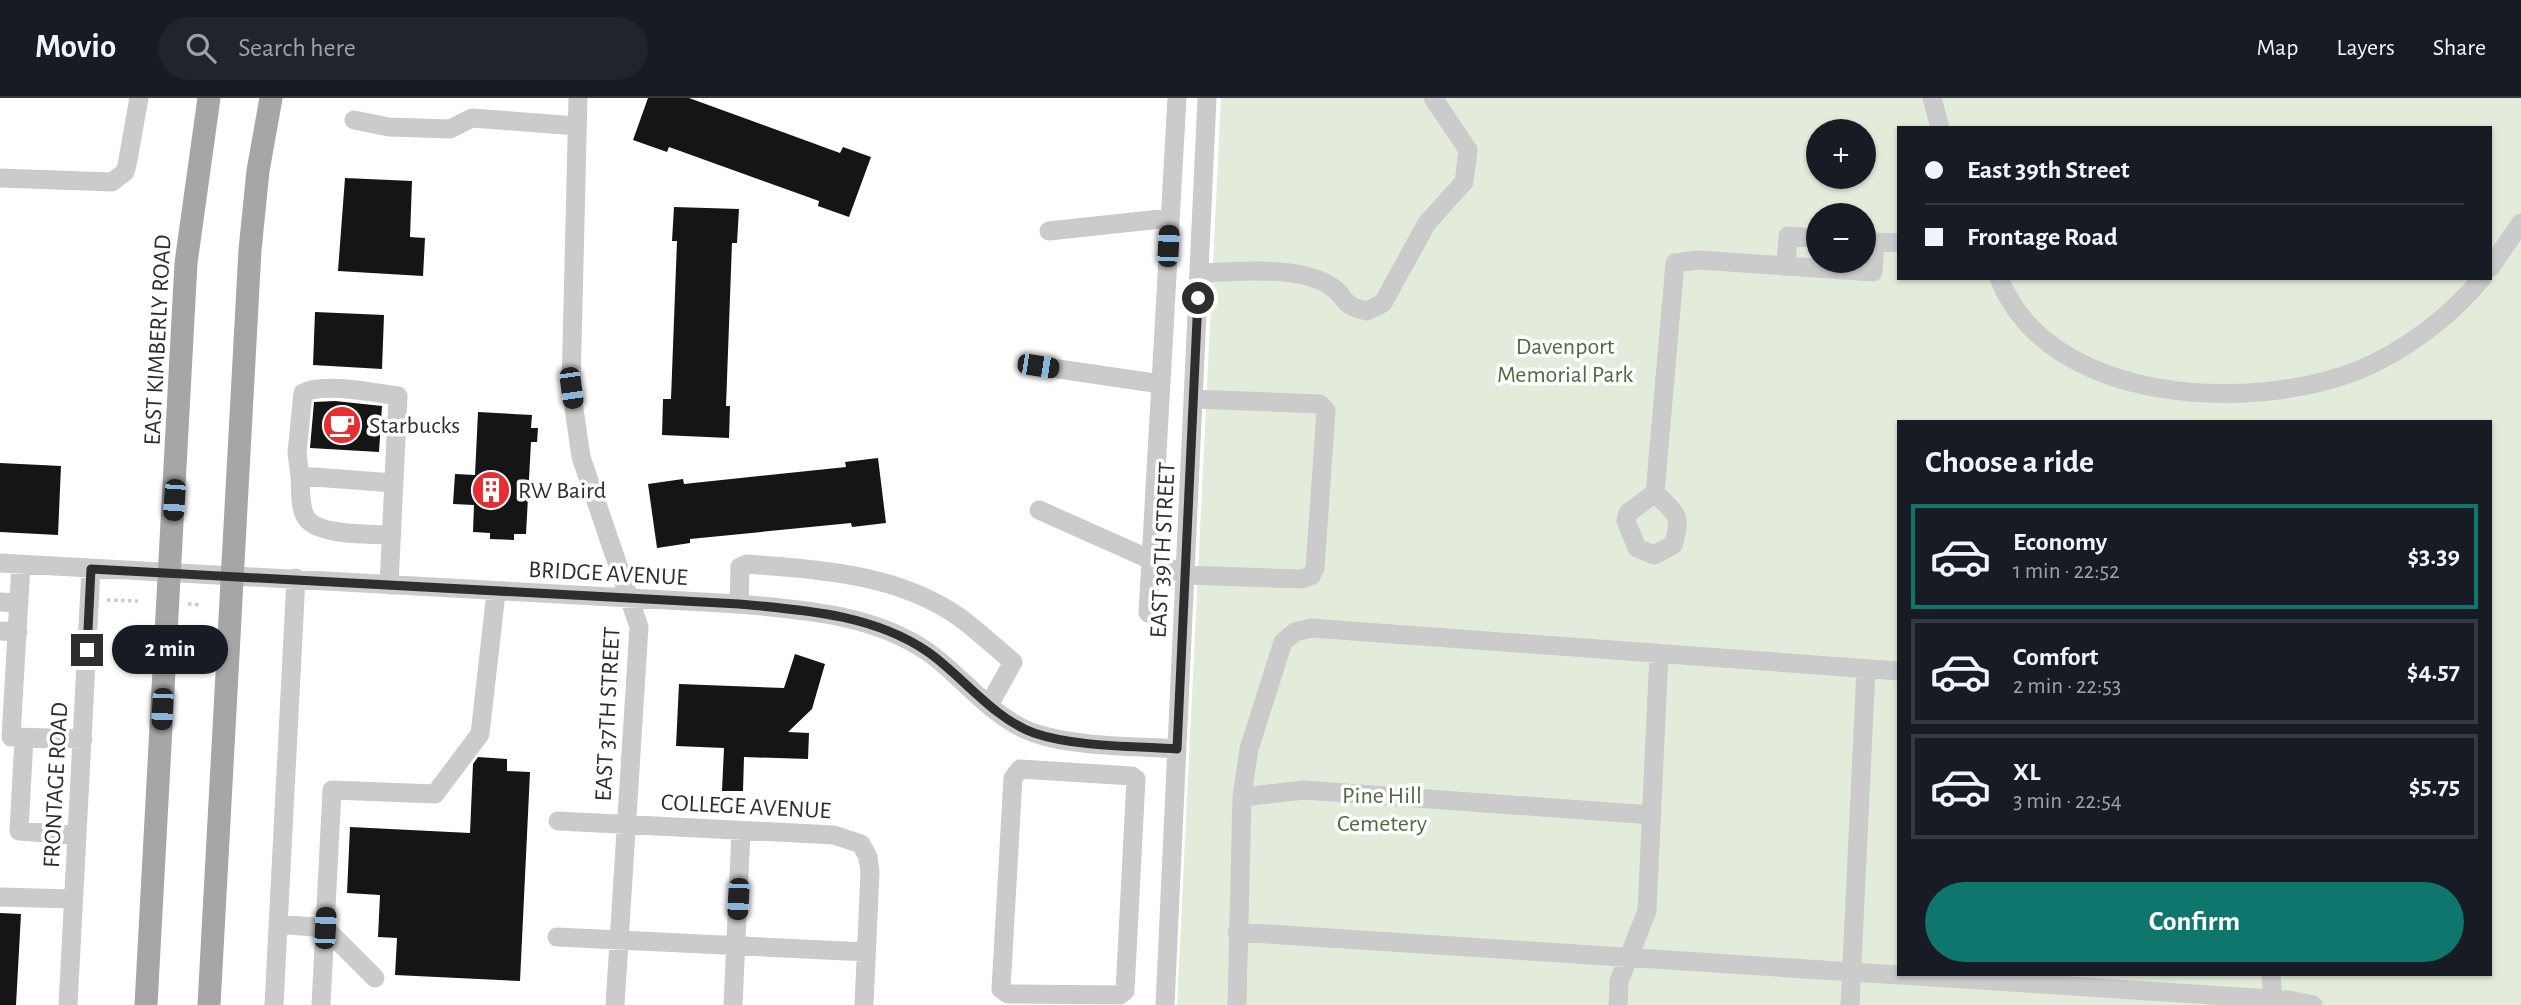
<!DOCTYPE html>
<meta charset="utf-8">
<style>
:root{--surface:#171b24;--page:#20242c;--text:#f1f3f6;--muted:#9ea1a6;--line:#363941;--accent:#0f766e}
body{margin:0;font-family:"Alegreya Sans",sans-serif;background:var(--page);color:var(--text);height:100vh;display:flex;flex-direction:column;font-size:26px;white-space:nowrap}
*{box-sizing:border-box;margin:0}
p{font-size:23px;color:var(--muted)}
.icon{flex:none;width:38px;height:38px;fill:none;stroke:currentColor;stroke-width:2;stroke-linecap:round;stroke-linejoin:round}
.map{position:relative;flex:1;overflow:hidden}
.panel{position:absolute;left:1897px;top:322px;width:595px;height:556px;display:flex;flex-direction:column;background:var(--surface);border-radius:0px;box-shadow:0 2px 5px #0004}
.panel>*{flex:none}
.guide{position:absolute;left:1897px;top:28px;width:595px;height:154px;border-radius:0px;box-shadow:0 2px 5px #0004;display:grid;align-content:center;height:154px;padding:0 28px;background:var(--surface)}
.controls{position:absolute;left:1806px;top:21px;display:grid;gap:14px}
.controls a{display:grid;place-items:center;width:70px;height:70px;border-radius:50%;background:var(--surface);box-shadow:0 2px 5px #0004;font-size:35px}
.end{position:absolute;width:32px;height:32px;margin:-16px;border:9px solid #2e2e2e;background:#fff;box-shadow:0 0 0 4px #fff}
.from{border-radius:50%}
.bubble{position:absolute;height:49px;border-radius:24px;background:var(--surface);box-shadow:0 2px 5px #0004;font-size:23px;font-weight:700;line-height:49px;text-align:center}
.car{position:absolute;width:21px;height:42px;margin:-21px -10px;border-radius:9px;box-shadow:0 0 5px 2px #0007;background:linear-gradient(#222 24%,#8ab4d8 0 40%,#222 0 76%,#8ab4d8 0 86%,#222 0)}
.guide b{display:flex;align-items:center;gap:24px;height:66px;font-size:26px}
.guide b+b{border-top:2px solid var(--line)}
.guide i{width:18px;height:18px;background:var(--text)}
ul{padding:0;list-style:none}
li{display:flex;align-items:center;gap:21px;height:105px;margin:0 14px 10px;padding:0 14px;border:4px solid var(--line);border-radius:0px}
li div{flex:1}
li b{display:block;font-size:26px}
li em{font-style:normal;font-weight:700}
li.on{border-color:var(--accent)}
li>.icon{width:63px;height:63px;stroke-width:1.5}
h2{padding:0 28px;font-size:32px;line-height:84px}
.action{display:flex;gap:14px;margin-top:auto;padding:14px 28px}
.action a{flex:1;height:80px;border-radius:42px;background:var(--accent);color:#fff;font-size:28px;font-weight:700;line-height:80px;text-align:center}
header{display:flex;align-items:center;gap:42px;box-sizing:border-box;height:98px;padding:0 35px;background:var(--surface);border-bottom:2px solid var(--line)}
header strong{font-size:33px}
nav{display:flex;gap:38px;margin-inline-start:auto;font-size:24px}
.search{width:490px;height:63px;background:var(--page);display:flex;align-items:center;gap:18px;box-sizing:border-box;padding:0 24px;border-radius:38px;color:var(--muted);font-size:26px}
.map>svg:first-child{display:block}
.green{fill:#e3ecdb;fill-rule:evenodd}
.building{fill:#151515}
.lines{fill:none;stroke-linecap:round;stroke-linejoin:round}
.path{stroke:#cbcbcb;stroke-width:3.5;stroke-dasharray:3.5 3.5;stroke-linecap:butt}
.minor{stroke:#cbcbcb;stroke-width:19}
.major{stroke:#a6a6a6;stroke-width:23}
.route{stroke:#2e2e2e;stroke-width:9}
.labels{text-anchor:middle;stroke-width:7;stroke-linejoin:round;paint-order:stroke}
.street-label{font-size:24px;fill:#2e2e2e;stroke:#fff}
.park-label{font-size:24px;fill:#4f6a3b;stroke:#fff}
.poi-label{font-size:24px;fill:#2e2e2e;stroke:#fff;text-anchor:start}
</style>
<header>
<strong>Movio</strong>
<div class="search"><svg class="icon" aria-label="search" viewBox="0 0 24 24"><circle cx="10" cy="10" r="6"/><path d="M15 15l6 6"/></svg>Search here</div>
<nav><a>Map</a><a>Layers</a><a>Share</a></nav>
</header>
<div class="map">
<svg width="2521" height="907" viewBox="0 0 2521 907">
<rect width="100%" height="100%" fill="#fff"/>
<path class="green" d="M1221,0h1300v907h-1344zM1899,30h591v150h-591zM1818,33h46v46h-46zM1818,117h46v46h-46zM1899,324h591v553h-591z"/>
<path class="building" d="M648,0h41l151,55 3,-6 28,10 -22,60 -31,-11 1,-5 -150,-54 -2,5 -34,-12z
M345,80l67,3 -2,56 15,1 -2,38 -85,-5z
M674,109l65,2 -2,34h-5l-6,163h4l-1,32 -67,-3 1,-36h8l6,-158h-5z
M315,214l69,3 -2,54 -69,-4z
M335,303l47,5 -3,46 -69,-4 4,-46z
M478,314l54,3 -1,13h7l-1,14h-6l-5,92h-12v6l-24,-1v-6l-17,-1 1,-27 -21,-1 2,-30 20,1z
M878,360l8,65 -34,4 -1,-4 -161,16v4l-33,5 -9,-64 35,-5 1,5 162,-17 -1,-5z
M0,365l61,3 -3,69 -58,-3z
M795,556l30,10 -13,45 -24,23 21,1 -1,26 -64,-2 -1,34h-21l2,-43 -48,-2 3,-62 105,4z
M478,659l29,2v12l23,1 -10,209 -125,-6 2,-37 -19,-1 2,-42 -33,-2 3,-66 120,6 3,-69z
M0,815l21,1 -5,91h-16z"/>
<g class="lines">
<path class="path" d="M107,502l31,1
M188,506l13,1"/>
<path class="minor" d="M578,0l-7,290 10,69 58,170 -24,378
M1932,0l8,30
M354,22l35,7 61,2 22,-11 105,8
M0,80l112,4 13,-10 2,-7 12,-67
M1049,133l121,-13
M1818,140l-30,-2 -2,30 87,6 2,-30 -11,-1
M1875,144l24,1
M2490,170l31,-45
M1199,175c36,-1 98,-8 130,12 19,11 9,20 38,26l16,-8 44,-80 37,-41 4,-32 -35,-52
M1999,180c50,127 252,135 360,92 46,-19 91,-53 123,-92
M1038,268l123,18
M300,378l-3,-23 6,-60c19,-11 72,0 95,3l-9,189
M1655,395l-27,20 -2,8 11,27 17,7 19,-10c10,-30 3,-31 -18,-52l20,-230 24,-3 87,6
M1039,412l146,65 116,4 10,-3 4,-8 11,-157 -6,-7 -127,-5
M392,437c-20,-1 -72,1 -85,-16 -8,-10 -6,-31 -7,-43l94,7
M0,465l739,41c64,6 134,10 189,48 34,24 65,67 106,81 41,14 99,13 143,16
M0,504l19,1
M739,506l1,-37 7,-3c72,6 150,9 212,53 19,14 36,30 54,45l-24,43
M1148,515l29,-515
M0,533l18,1
M11,639l10,-173
M14,639l69,2
M24,640l-5,93 56,4
M1020,671l112,7 4,3 -11,212 -5,4 -112,-1 -7,-5 12,-211z
M1242,699l62,-7 348,25
M558,723l276,14 27,9 7,13 2,15 -6,133
M0,799l73,2
M278,826l47,4 50,50
M1237,834l662,43
M557,839l309,15
M1902,877l387,25 24,5
M68,907l23,-436
M274,907l22,-427
M321,907l11,-215 103,4 45,-60 16,-141
M733,907l8,-174
M1165,907l42,-907
M1237,907l5,-208 7,-48 34,-107 12,-10 16,-4 588,43
M1618,907l1,-24 28,-70 12,-258
M1850,907l16,-336
M2268,907l5,-6 -2,-24"/>
<path class="major" d="M146,907l40,-742 23,-165
M209,907l41,-755 8,-79 13,-73"/>
</g>
<g class="lines">
<path class="route" d="M87,552l4,-81 648,35c64,6 134,10 189,48 33,23 66,67 106,81 41,14 99,13 143,16l21,-451"/>
</g>
<defs>
<g id="cafe-disc" transform="scale(2.0125)"><circle r="9.5" fill="#e72e32" stroke="#fff"/><path d="M-5.5-4.5H6V0H3Q3 3.5 0 3.5H-2.5Q-5.5 3.5-5.5 0ZM3-3.2v2h1.7v-2ZM-6 4.5H4V6H-6Z" fill="#fff"/></g>
<g id="building-disc" transform="scale(2.0125)"><circle r="9.5" fill="#e72e32" stroke="#fff"/><path d="M-4-6H4V6H1V3H-1V6H-4ZM-2.5-4.3h1.7v1.8h-1.7ZM.8-4.3h1.7v1.8H.8ZM-2.5-1h1.7V.8h-1.7ZM.8-1h1.7V.8H.8Z" fill="#fff"/></g>
</defs>
<g fill-rule="evenodd">
<use href="#cafe-disc" x="342" y="327"/>
<use href="#building-disc" x="491" y="392"/>
</g>
<g class="labels">
<g class="street-label">
<text transform="translate(157 242) rotate(-87)" y="8">EAST KIMBERLY ROAD</text>
<text transform="translate(1162 452) rotate(-87)" y="8">EAST 39TH STREET</text>
<text transform="translate(608 475) rotate(3)" y="8">BRIDGE AVENUE</text>
<text transform="translate(607 616) rotate(-87)" y="8">EAST 37TH STREET</text>
<text transform="translate(55 687) rotate(-87)" y="8">FRONTAGE ROAD</text>
<text transform="translate(746 708) rotate(3)" y="8">COLLEGE AVENUE</text>
</g>
<g class="park-label">
<text x="1565" y="256">Davenport<tspan x="1565" dy="28">Memorial Park</tspan></text>
<text x="1382" y="705">Pine Hill<tspan x="1382" dy="28">Cemetery</tspan></text>
</g>
<g class="poi-label">
<text x="369" y="335">Starbucks</text>
<text x="518" y="400">RW Baird</text>
</g>
</g>
</svg>
<div class="controls">
<a>+</a>
<a>−</a>
</div>
<i class="end from" style="left:1198px;top:200px"></i>
<i class="end" style="left:87px;top:552px"></i>
<div class="bubble" style="left:112px;top:527px;width:116px">2 min</div>
<i class="car" style="left:1168px;top:148px;rotate:3deg"></i>
<i class="car" style="left:1038px;top:268px;rotate:99deg"></i>
<i class="car" style="left:571px;top:290px;rotate:172deg"></i>
<i class="car" style="left:174px;top:402px;rotate:184deg"></i>
<i class="car" style="left:162px;top:611px;rotate:183deg"></i>
<i class="car" style="left:738px;top:801px;rotate:183deg"></i>
<i class="car" style="left:325px;top:830px;rotate:3deg"></i>
<div class="guide">
<b><i class="from"></i>East 39th Street</b>
<b><i></i>Frontage Road</b>
</div>
<section class="panel">
<h2>Choose a ride</h2>
<ul>
<li class="on"><svg class="icon" aria-label="car" viewBox="0 0 24 24"><path d="M5 17H2v-5l4-1 3-4h7l3 4 3 1v5h-3M9 17h6M6 11h13"/><circle cx="7" cy="17" r="2"/><circle cx="17" cy="17" r="2"/></svg><div><b>Economy</b><p>1 min · 22:52</p></div><em>$3.39</em></li>
<li><svg class="icon" aria-label="car" viewBox="0 0 24 24"><path d="M5 17H2v-5l4-1 3-4h7l3 4 3 1v5h-3M9 17h6M6 11h13"/><circle cx="7" cy="17" r="2"/><circle cx="17" cy="17" r="2"/></svg><div><b>Comfort</b><p>2 min · 22:53</p></div><em>$4.57</em></li>
<li><svg class="icon" aria-label="car" viewBox="0 0 24 24"><path d="M5 17H2v-5l4-1 3-4h7l3 4 3 1v5h-3M9 17h6M6 11h13"/><circle cx="7" cy="17" r="2"/><circle cx="17" cy="17" r="2"/></svg><div><b>XL</b><p>3 min · 22:54</p></div><em>$5.75</em></li>
</ul>
<div class="action"><a>Confirm</a></div>
</section>
</div>
